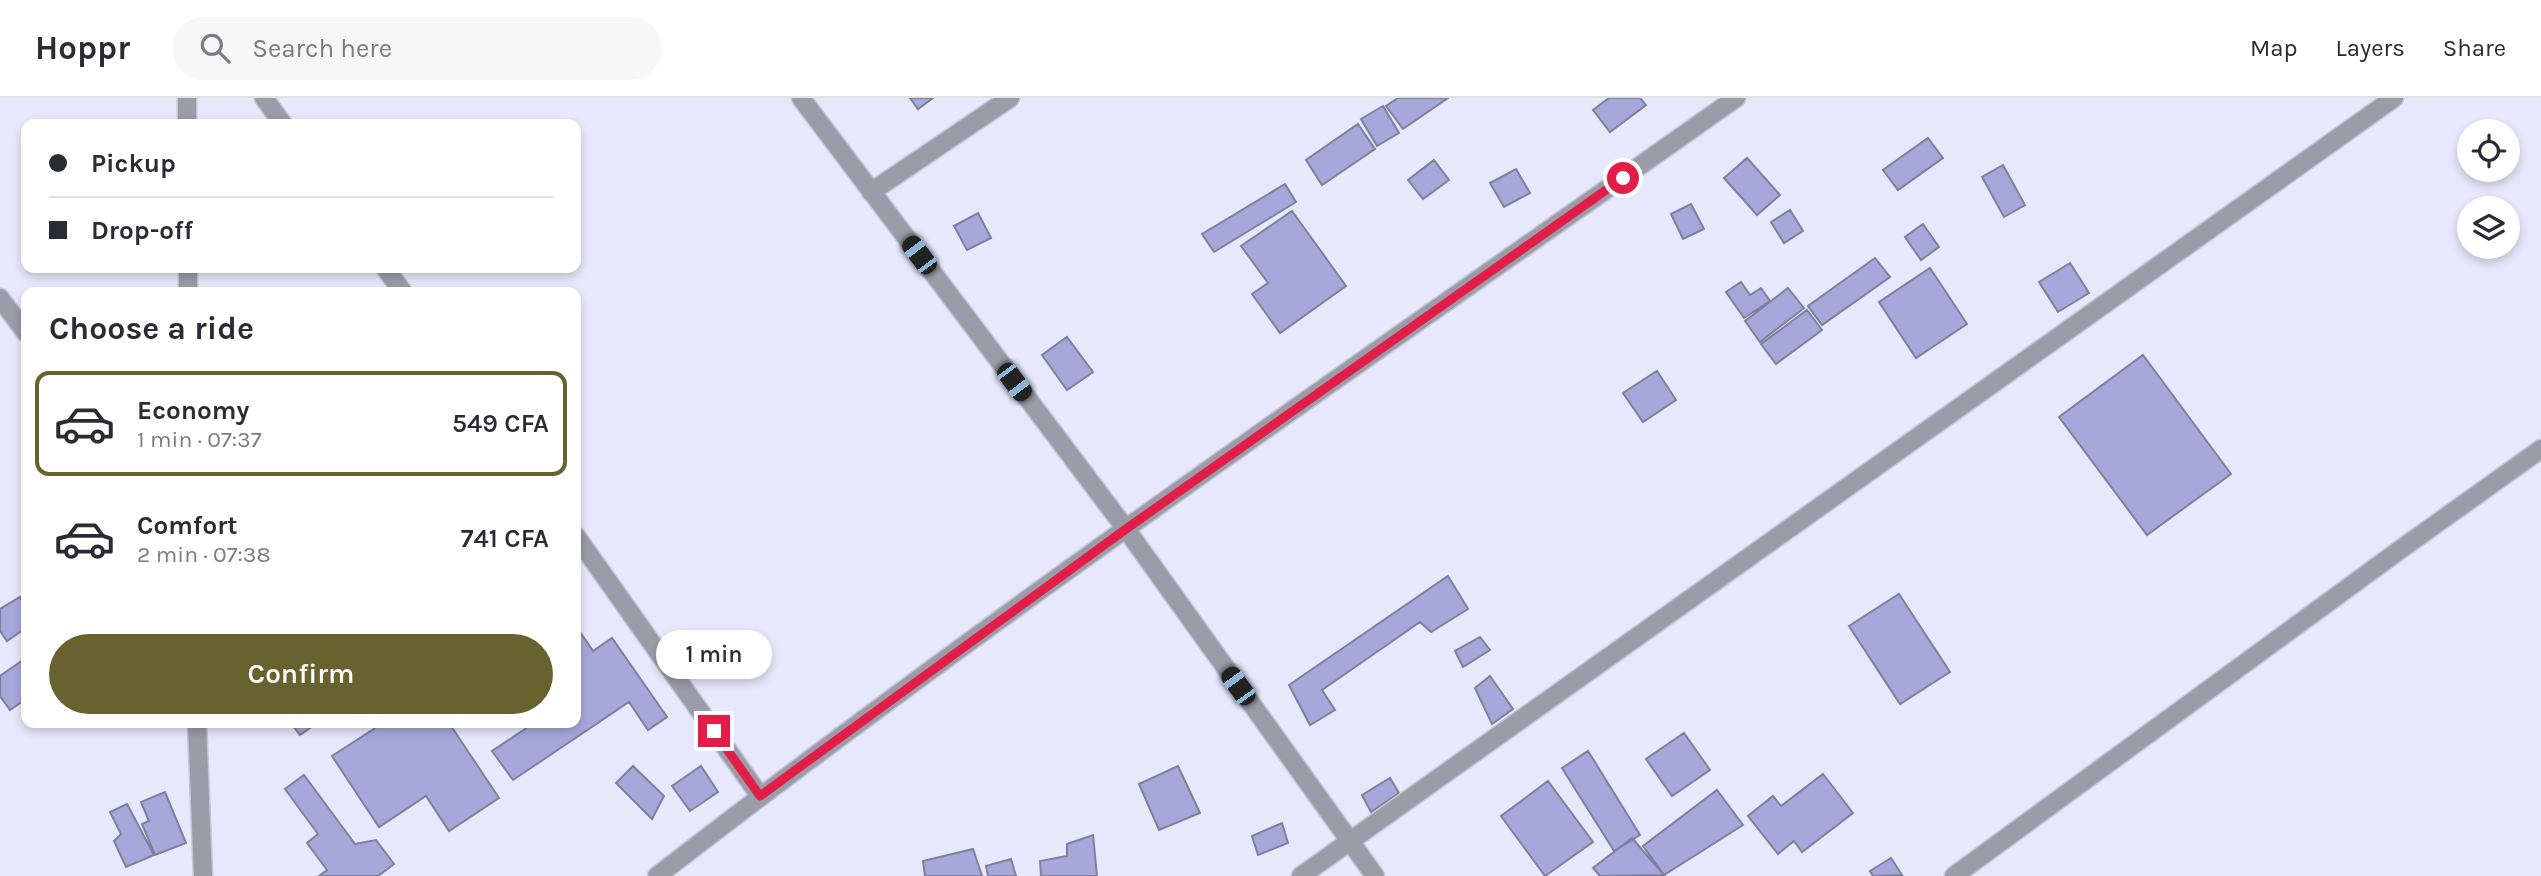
<!DOCTYPE html>
<meta charset="utf-8">
<style>
:root{--surface:#fff;--page:#f7f7f7;--text:#2b2b33;--muted:#7c7c81;--line:#e1e1e2;--accent:#68622f}
body{margin:0;font-family:Karla,sans-serif;background:var(--page);color:var(--text);height:100vh;display:flex;flex-direction:column;font-size:26px;white-space:nowrap}
*{box-sizing:border-box;margin:0}
p{font-size:23px;color:var(--muted)}
.icon{flex:none;width:38px;height:38px;fill:none;stroke:currentColor;stroke-width:2;stroke-linecap:round;stroke-linejoin:round}
.map{position:relative;flex:1;overflow:hidden}
.sheet{position:absolute;left:21px;top:189px;width:560px;height:441px;display:flex;flex-direction:column;background:var(--surface);border-radius:14px;box-shadow:0 4px 10px #0003}
.sheet>*{flex:none}
.banner{position:absolute;left:21px;top:21px;width:560px;height:154px;border-radius:14px;box-shadow:0 4px 10px #0003;display:grid;align-content:center;height:154px;padding:0 28px;background:var(--surface)}
.controls{position:absolute;left:2457px;top:21px;display:grid;gap:14px}
.controls a{display:grid;place-items:center;width:63px;height:63px;border-radius:50%;background:var(--surface);box-shadow:0 4px 10px #0003;font-size:35px}
.end{position:absolute;width:32px;height:32px;margin:-16px;border:9px solid #e11d48;background:#fff;box-shadow:0 0 0 4px #fff}
.from{border-radius:50%}
.bubble{position:absolute;height:49px;border-radius:24px;background:var(--surface);box-shadow:0 4px 10px #0003;font-size:23px;font-weight:600;line-height:49px;text-align:center}
.car{position:absolute;width:21px;height:42px;margin:-21px -10px;border-radius:9px;box-shadow:0 0 5px 2px #0007;background:linear-gradient(#222 24%,#8ab4d8 0 40%,#222 0 76%,#8ab4d8 0 86%,#222 0)}
.banner b{display:flex;align-items:center;gap:24px;height:66px;font-size:26px}
.banner b+b{border-top:2px solid var(--line)}
.banner i{width:18px;height:18px;background:var(--text)}
ul{padding:0;list-style:none}
li{display:flex;align-items:center;gap:21px;height:105px;margin:0 14px 10px;padding:0 14px;border:4px solid transparent;border-radius:14px}
li div{flex:1}
li b{display:block;font-size:26px}
li em{font-style:normal;font-weight:600}
li.active{border-color:var(--accent)}
li>.icon{width:63px;height:63px;stroke-width:1.5}
h2{padding:0 28px;font-size:32px;line-height:84px}
.cta{display:flex;gap:14px;margin-top:auto;padding:14px 28px}
.cta a{flex:1;height:80px;border-radius:42px;background:var(--accent);color:#fff;font-size:28px;font-weight:600;line-height:80px;text-align:center}
header{display:flex;align-items:center;gap:42px;box-sizing:border-box;height:98px;padding:0 35px;background:var(--surface);border-bottom:2px solid var(--line)}
header strong{font-size:33px}
nav{display:flex;gap:38px;margin-inline-start:auto;font-size:24px}
.search{width:490px;height:63px;background:var(--page);display:flex;align-items:center;gap:18px;box-sizing:border-box;padding:0 24px;border-radius:38px;color:var(--muted);font-size:26px}
.map>svg:first-child{display:block}
.building{fill:#a6a8db;stroke:#7e7f9b;stroke-width:2}
.lines{fill:none;stroke-linecap:round;stroke-linejoin:round}
.minor-casing{stroke:#c4c5d6;stroke-width:21}
.minor{stroke:#9b9ca8;stroke-width:18}
.route{stroke:#e11d48;stroke-width:9}
</style>
<header>
<strong>Hoppr</strong>
<div class="search"><svg class="icon" aria-label="search" viewBox="0 0 24 24"><circle cx="10" cy="10" r="6"/><path d="M15 15l6 6"/></svg>Search here</div>
<nav><a>Map</a><a>Layers</a><a>Share</a></nav>
</header>
<div class="map">
<svg width="2541" height="778" viewBox="0 0 2541 778">
<rect width="100%" height="100%" fill="#e7e8fb"/>
<path class="building" d="M910,0h23l-15,11z
M1398,0h50l-45,31 -17,-23z
M1609,0h31l6,7 -36,27 -17,-22z
M1383,8l16,27 -22,13 -16,-27z
M1358,26l17,25 -53,36 -16,-25z
M1928,40l15,20 -45,32 -15,-20z
M1747,60l33,37 -23,20 -33,-37z
M1434,62l15,20 -26,19 -15,-19z
M2003,67l22,40 -21,12 -22,-40z
M1516,71l14,24 -26,14 -14,-24z
M1285,86l11,18 -82,50 -12,-18z
M1691,106l13,25 -21,10 -12,-25z
M1790,112l13,21 -19,12 -13,-21z
M1292,113l54,75 -66,47 -28,-39 16,-11 -27,-37z
M978,115l13,25 -24,12 -13,-24z
M1923,126l16,23 -18,13 -16,-23z
M1875,160l15,19 -68,48 -14,-19z
M2070,165l19,30 -31,19 -19,-30z
M1930,170l37,56 -51,34 -37,-56z
M1741,184l9,13 11,-7 9,13 -26,17 -18,-26z
M1788,190l16,20 -44,34 -15,-21z
M1807,212l15,20 -46,34 -15,-20z
M1067,239l26,35 -26,18 -25,-35z
M2143,257l88,119 -84,61 -88,-118z
M1657,273l19,29 -33,22 -20,-29z
M1448,478l20,33 -37,23 -11,-10 -98,68 13,20 -25,15 -21,-40z
M1899,496l51,78 -50,32 -51,-78z
M20,499l6,11v20l-19,13 -7,-10v-22z
M576,528l17,25 19,-13 55,79 -19,13 -19,-28 -116,78 -21,-29 42,-28h42z
M1480,539l10,13 -27,17 -8,-16z
M26,560v41l-16,11 -10,-14v-20z
M1490,578l23,33 -21,15 -17,-36z
M291,625h26l-17,12z
M383,625h66l50,75 -50,33 -23,-35 -47,31 -47,-71z
M1684,635l26,37 -38,26 -26,-37z
M1588,653l52,84 -26,16 -52,-83z
M633,668l31,30 -12,23 -36,-36z
M701,668l17,26 -28,19 -18,-25z
M1178,668l22,47 -41,17 -20,-46z
M1823,676l30,39 -51,39 -8,-11 -16,13 -30,-38 25,-20 8,10z
M304,677l51,69 21,-4 18,24 -16,12h-59l8,-6 -20,-27 11,-9 -33,-45z
M1390,680l9,15 -28,19 -9,-17z
M1548,683l45,61 -48,34 -44,-60z
M1717,692l26,35 -79,50 -21,-29z
M165,694l21,51 -31,12 -13,-31 7,-3 -8,-19z
M127,706l27,51 -28,12 -12,-26 7,-7 -11,-22z
M1282,725l6,20 -30,12 -6,-19z
M1093,737l4,41h-56l-1,-15 27,-5v-12z
M1632,740l32,37 -64,1 -7,-8z
M973,751l9,27h-57l-2,-15z
M1891,760l11,17 -29,1 -3,-5z
M1011,761l5,17h-28l-2,-10z"/>
<g class="lines">
<g class="minor-casing">
<path id="minor" d="M187,0v26
M264,0l19,26
M801,0l325,431 249,347
M871,94l139,-94
M188,170v24
M385,170l18,24
M0,200l26,35
M576,438l184,260
M197,625l6,153
M657,778c350,-271 717,-522 1079,-778
M1301,778l1093,-778
M1954,778l447,-327 140,-100"/>
</g>
<use href="#minor" class="minor"/>
</g>
<g class="lines">
<path class="route" d="M714,633l46,65 366,-267 497,-351"/>
</g>
</svg>
<div class="controls">
<a><svg class="icon" aria-label="locate" viewBox="0 0 24 24"><circle cx="12" cy="12" r="6"/><path d="M12 2v4M12 18v4M2 12h4M18 12h4"/></svg></a>
<a><svg class="icon" aria-label="layers" viewBox="0 0 24 24"><path d="M12 4l9 5-9 5-9-5zM3 14l9 5 9-5"/></svg></a>
</div>
<i class="end from" style="left:1623px;top:80px"></i>
<i class="end" style="left:714px;top:633px"></i>
<div class="bubble" style="left:656px;top:532px;width:116px">1 min</div>
<i class="car" style="left:919px;top:157px;rotate:323deg"></i>
<i class="car" style="left:1014px;top:284px;rotate:143deg"></i>
<i class="car" style="left:1238px;top:588px;rotate:324deg"></i>
<div class="banner">
<b><i class="from"></i>Pickup</b>
<b><i></i>Drop-off</b>
</div>
<section class="sheet">
<h2>Choose a ride</h2>
<ul>
<li class="active"><svg class="icon" aria-label="car" viewBox="0 0 24 24"><path d="M5 17H2v-5l4-1 3-4h7l3 4 3 1v5h-3M9 17h6M6 11h13"/><circle cx="7" cy="17" r="2"/><circle cx="17" cy="17" r="2"/></svg><div><b>Economy</b><p>1 min · 07:37</p></div><em>549 CFA</em></li>
<li><svg class="icon" aria-label="car" viewBox="0 0 24 24"><path d="M5 17H2v-5l4-1 3-4h7l3 4 3 1v5h-3M9 17h6M6 11h13"/><circle cx="7" cy="17" r="2"/><circle cx="17" cy="17" r="2"/></svg><div><b>Comfort</b><p>2 min · 07:38</p></div><em>741 CFA</em></li>
</ul>
<div class="cta"><a>Confirm</a></div>
</section>
</div>
